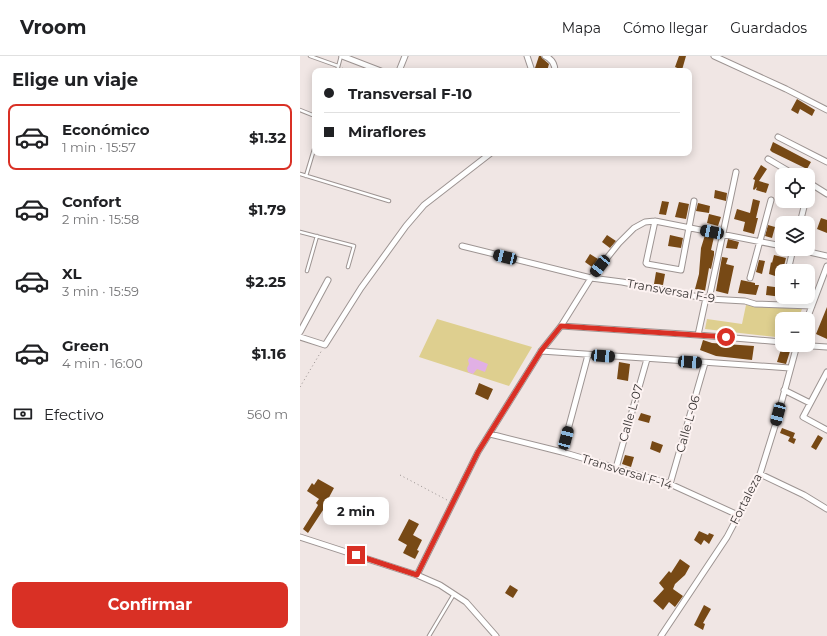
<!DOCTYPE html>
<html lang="es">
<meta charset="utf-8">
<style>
:root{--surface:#fff;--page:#f6f6f6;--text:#202124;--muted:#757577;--line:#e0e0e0;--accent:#d93025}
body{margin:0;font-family:Montserrat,sans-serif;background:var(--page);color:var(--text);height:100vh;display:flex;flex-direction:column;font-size:15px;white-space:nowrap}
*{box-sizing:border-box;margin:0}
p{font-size:13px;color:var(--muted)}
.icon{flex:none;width:22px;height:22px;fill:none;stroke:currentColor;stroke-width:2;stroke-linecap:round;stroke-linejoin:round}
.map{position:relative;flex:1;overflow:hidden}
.side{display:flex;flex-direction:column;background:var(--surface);width:300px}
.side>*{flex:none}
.guide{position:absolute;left:12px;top:12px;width:380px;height:88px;border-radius:8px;box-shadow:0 2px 10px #0003;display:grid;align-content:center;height:88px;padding:0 12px;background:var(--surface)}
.fabs{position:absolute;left:475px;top:112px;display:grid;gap:8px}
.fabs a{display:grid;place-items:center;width:40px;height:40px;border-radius:8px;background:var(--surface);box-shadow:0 2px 10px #0003;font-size:20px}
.end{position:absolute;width:18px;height:18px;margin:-9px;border:5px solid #d93025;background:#fff;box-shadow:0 0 0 2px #fff}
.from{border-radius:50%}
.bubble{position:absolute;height:28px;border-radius:8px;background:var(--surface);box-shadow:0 2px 10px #0003;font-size:13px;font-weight:700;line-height:28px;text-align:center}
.car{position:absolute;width:12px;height:24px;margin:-12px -6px;border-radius:5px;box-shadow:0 0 3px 1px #0007;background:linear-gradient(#222 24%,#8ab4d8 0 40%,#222 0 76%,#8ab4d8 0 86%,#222 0)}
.guide b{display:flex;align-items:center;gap:14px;height:38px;font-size:15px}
.guide b+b{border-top:1px solid var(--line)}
.guide i{width:10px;height:10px;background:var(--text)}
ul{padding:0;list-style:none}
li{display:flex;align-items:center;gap:12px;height:66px;margin:0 8px 6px;padding:0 4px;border:2px solid transparent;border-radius:8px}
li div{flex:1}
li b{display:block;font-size:15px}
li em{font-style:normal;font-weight:700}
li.on{border-color:var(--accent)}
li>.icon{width:36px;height:36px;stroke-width:1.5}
h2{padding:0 12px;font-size:18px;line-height:48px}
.pay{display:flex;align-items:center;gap:10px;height:44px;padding:0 12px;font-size:15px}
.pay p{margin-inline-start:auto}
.action{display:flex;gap:8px;margin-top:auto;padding:8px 12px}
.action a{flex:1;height:46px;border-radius:8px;background:var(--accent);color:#fff;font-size:16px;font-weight:700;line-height:46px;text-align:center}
header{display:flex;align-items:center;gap:24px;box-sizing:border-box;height:56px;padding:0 20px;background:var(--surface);border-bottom:1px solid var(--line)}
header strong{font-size:19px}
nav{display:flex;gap:22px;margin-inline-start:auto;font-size:14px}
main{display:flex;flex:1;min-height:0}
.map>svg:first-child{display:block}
.green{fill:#decf8f}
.water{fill:#e1b0e5}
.building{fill:#774915}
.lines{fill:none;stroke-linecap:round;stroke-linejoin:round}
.lane-casing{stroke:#9d9492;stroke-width:4.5}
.street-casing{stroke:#9d9492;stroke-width:7}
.path{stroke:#968f8d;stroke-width:1;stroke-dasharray:1 3;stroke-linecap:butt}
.lane{stroke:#fff;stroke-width:2.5}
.street{stroke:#fff;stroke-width:5}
.route{stroke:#d93025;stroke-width:5}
.labels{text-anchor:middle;stroke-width:4;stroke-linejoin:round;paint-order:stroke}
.street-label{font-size:12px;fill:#3a3635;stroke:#fdf3f2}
</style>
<header>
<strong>Vroom</strong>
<nav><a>Mapa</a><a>Cómo llegar</a><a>Guardados</a></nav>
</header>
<main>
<section class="side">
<h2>Elige un viaje</h2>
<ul>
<li class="on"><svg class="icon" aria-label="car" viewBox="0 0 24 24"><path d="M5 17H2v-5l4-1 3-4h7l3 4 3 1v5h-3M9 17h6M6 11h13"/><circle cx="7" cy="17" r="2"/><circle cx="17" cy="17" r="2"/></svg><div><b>Económico</b><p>1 min · 15:57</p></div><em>$1.32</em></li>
<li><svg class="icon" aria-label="car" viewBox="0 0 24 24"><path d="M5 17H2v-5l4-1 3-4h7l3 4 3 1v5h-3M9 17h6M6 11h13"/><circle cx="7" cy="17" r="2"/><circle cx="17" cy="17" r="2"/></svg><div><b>Confort</b><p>2 min · 15:58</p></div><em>$1.79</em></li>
<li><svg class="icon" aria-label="car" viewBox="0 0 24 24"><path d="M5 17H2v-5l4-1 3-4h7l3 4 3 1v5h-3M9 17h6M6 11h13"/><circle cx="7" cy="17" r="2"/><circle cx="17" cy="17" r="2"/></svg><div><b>XL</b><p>3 min · 15:59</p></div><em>$2.25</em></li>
<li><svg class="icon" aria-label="car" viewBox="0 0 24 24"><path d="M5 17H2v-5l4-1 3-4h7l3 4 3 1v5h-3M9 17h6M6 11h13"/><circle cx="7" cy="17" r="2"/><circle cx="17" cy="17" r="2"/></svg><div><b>Green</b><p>4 min · 16:00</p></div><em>$1.16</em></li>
</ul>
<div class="pay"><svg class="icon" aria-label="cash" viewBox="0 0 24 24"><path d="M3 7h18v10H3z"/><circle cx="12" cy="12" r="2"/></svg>Efectivo<p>560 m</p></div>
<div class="action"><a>Confirmar</a></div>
</section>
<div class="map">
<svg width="527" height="580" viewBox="0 0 527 580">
<rect width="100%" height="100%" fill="#f0e6e4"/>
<path class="green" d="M446,249l56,4 -4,10h-16v5h-2l-4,13 -71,-8 2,-10 35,5z
M137,263l95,28 -23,39 -90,-29z"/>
<path class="water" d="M170,301l18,7 -3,8 -8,-3 -4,5 -5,-2 -1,-4 2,-4 -1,-4z"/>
<path class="building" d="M239,0h2l1,2 7,6 -2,7h-11l-1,-3z
M379,0h7l-4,14 -7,-3z
M497,43l18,11 -3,6 -12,-7 -2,5 -7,-4z
M473,86l38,20 -4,7 -35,-17 -2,-2z
M461,109l6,4 -8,12 10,3 -3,9 -10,-3 1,-3 -3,3 -1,-1 2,-9 -2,-1z
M415,134l12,3 -1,8 -12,-3z
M453,143l7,2 -4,17h2l-4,16 -11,-3 2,-9 -11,-3 3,-10 13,4z
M362,145l7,1 -3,13 -7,-1z
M379,146l10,2 -3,15 -11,-2z
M398,147l12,3 -1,7 -13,-2z
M409,158l12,3 -3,9 -11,-3z
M521,162l6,2v13l-10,-4z
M468,169l7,2 -3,11 -7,-2z
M307,179l9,6 -6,7 -8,-6z
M370,179l13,3 -2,10 -13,-2z
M405,179l9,2 -3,13 3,1v4l-3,14 -2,-1 -4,23 -10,-2 4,-15 2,-26z
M428,183l11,3 -2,7 -11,-1z
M290,198l8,5 -6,8 -7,-5z
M474,199l12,3 -5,20 -12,-4 2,-12 1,1z
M422,201l6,1 -2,6 8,2 -6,28 -12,-3z
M459,204l6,1 -3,13 -6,-2z
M356,216l9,2 -2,11 -9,-1z
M441,224l14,3v2h4l-3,10 -18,-2z
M467,230l15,2v9l-16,-2z
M527,251v32l-11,-5z
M403,284l9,3 42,3 -2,14 -36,-4 -16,-6z
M484,289l7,3 -5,16 -9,-2 5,-16z
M319,306l11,2 -2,17 -11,-2z
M179,327l14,6 -5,11 -13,-6z
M341,357l10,3 -2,7 -11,-3z
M482,372l13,5 -2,5 3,1 -2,5 -6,-3 2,-4 -10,-4z
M518,379l5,3 -7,12 -5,-3z
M352,385l11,4 -3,8 -10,-4z
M325,399l9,2 -3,10 -9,-3z
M18,423l16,9 -8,15 1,1 -19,29 -5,-4 14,-22 1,-2 -2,-2 3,-4 -12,-8 5,-8 2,2z
M109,463l10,5 -6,11 9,5 -5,10 2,1 -4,8 -12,-6 4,-8 -9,-5z
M399,475l9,4 1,-2 5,2 -5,9 -5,-4 -3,5 -7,-5z
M380,503l10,7 -5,9 -10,9 -2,5 10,7 -8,11 -6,-5 -6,8 -10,-9 11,-12 -5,-6 10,-12 2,2z
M210,529l8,5 -5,8 -8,-5z
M404,549l7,4 -8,14 2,1 -2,6 -9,-5z"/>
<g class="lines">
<g class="lane-casing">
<path id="lane" d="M10,0l28,10
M37,15l4,-15
M0,54l15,6
M0,118l89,27
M6,120l9,-30
M0,176l54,14 -6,21
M7,215l10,-35
M129,580l25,-42"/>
</g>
<g class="street-casing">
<path id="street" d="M42,0l39,15
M227,0l5,15
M245,0c7,3 10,8 10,15
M414,0l72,33 41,21
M99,15l6,-15
M478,81l49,25
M468,103l27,16
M508,126l19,12
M355,165l-9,42 1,1 34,6 13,-69
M500,167l4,-16
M162,190l129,32 31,4 87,17 36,2 10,3 57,2
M496,193l31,7
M488,215l5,-22
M450,222l21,-78
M409,243l27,-127
M507,263l20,-53
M261,270l137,9 84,7
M0,276l28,-52
M398,279l8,-37
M0,281l25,8 36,-57 45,-62 18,-21 67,-52
M241,295l249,17
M527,316l-24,45 24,13
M484,334l26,13
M190,378l72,18 108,32 68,31
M262,396l26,-97
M316,412l31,-109
M460,418l44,21 23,14
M370,428l35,-121
M0,481l117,38 23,10 26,17 30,34
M117,519l61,-123 63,-101 20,-25 30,-48 28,-35 15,-15 11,-6 10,-1 127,25
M361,580l66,-99 33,-63 15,-48 22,-81 30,2"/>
</g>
<path class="path" d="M42,12l7,3
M0,331l22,-37
M100,419l47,25"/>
<use href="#lane" class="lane"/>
<use href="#street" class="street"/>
</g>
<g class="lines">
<path class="route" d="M56,499l61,20 61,-123 63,-101 20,-25 165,11"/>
</g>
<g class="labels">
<g class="street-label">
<text transform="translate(371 235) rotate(10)" y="4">Transversal F-9</text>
<text transform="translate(331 357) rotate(-74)" y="4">Calle L-07</text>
<text transform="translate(388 368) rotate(-74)" y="4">Calle L-06</text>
<text transform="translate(327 416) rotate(17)" y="4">Transversal F-14</text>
<text transform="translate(446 443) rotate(-63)" y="4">Fortaleza</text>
</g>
</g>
</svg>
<div class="fabs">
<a><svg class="icon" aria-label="locate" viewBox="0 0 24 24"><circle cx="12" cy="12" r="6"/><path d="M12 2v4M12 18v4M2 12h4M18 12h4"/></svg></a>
<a><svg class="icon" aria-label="layers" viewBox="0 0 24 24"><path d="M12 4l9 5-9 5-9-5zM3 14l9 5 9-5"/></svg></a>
<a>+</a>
<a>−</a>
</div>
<i class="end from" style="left:426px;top:281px"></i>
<i class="end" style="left:56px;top:499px"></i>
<div class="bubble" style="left:23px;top:441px;width:66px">2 min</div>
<i class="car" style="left:412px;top:176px;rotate:281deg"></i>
<i class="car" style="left:205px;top:201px;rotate:284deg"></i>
<i class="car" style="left:300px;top:210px;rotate:218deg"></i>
<i class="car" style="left:303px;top:300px;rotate:94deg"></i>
<i class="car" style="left:390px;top:306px;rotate:94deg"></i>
<i class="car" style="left:478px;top:358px;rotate:195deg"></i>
<i class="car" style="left:266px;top:382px;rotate:15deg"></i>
<div class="guide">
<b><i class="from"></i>Transversal F-10</b>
<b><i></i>Miraflores</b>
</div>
</div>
</main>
